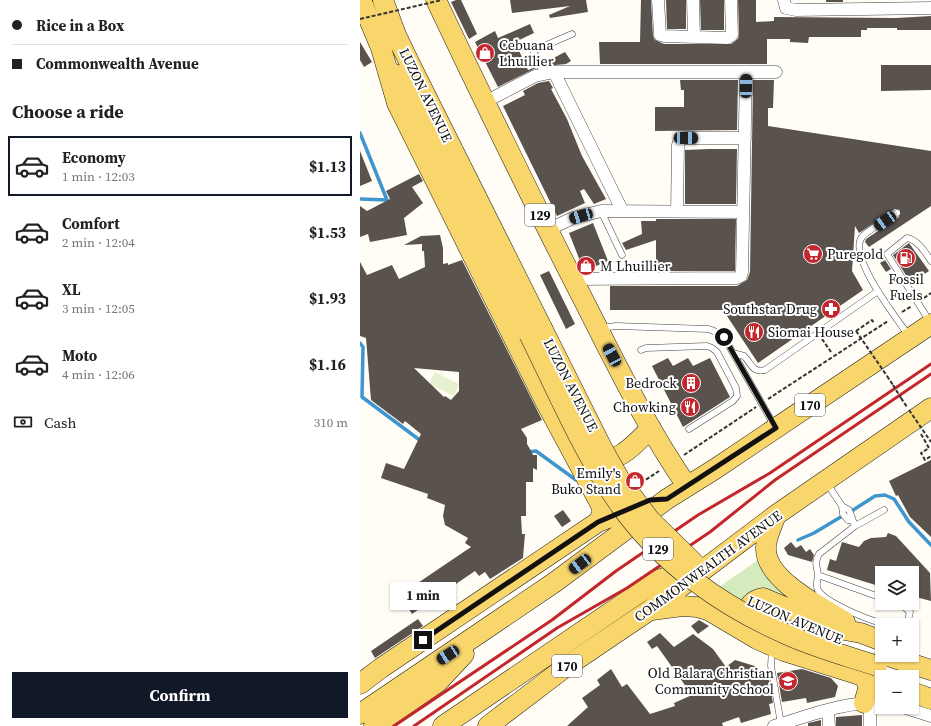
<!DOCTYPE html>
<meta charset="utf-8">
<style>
:root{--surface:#fff;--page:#f2f2f2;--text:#222;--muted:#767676;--line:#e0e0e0;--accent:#111827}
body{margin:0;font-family:"Source Serif 4",serif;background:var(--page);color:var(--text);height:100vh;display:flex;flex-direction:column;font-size:15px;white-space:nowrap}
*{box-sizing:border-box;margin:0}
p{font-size:13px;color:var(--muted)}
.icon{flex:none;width:22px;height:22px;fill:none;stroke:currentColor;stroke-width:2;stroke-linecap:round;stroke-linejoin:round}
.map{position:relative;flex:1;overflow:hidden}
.side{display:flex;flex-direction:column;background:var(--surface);width:360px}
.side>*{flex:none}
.top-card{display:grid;align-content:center;height:88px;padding:0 12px;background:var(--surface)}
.buttons{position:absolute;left:515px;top:566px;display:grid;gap:8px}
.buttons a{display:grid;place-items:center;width:44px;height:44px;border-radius:0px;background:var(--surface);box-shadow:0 1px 3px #0004;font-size:20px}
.end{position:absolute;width:18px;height:18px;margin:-9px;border:5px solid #111;background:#fff;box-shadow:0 0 0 2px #fff}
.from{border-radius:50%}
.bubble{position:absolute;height:28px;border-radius:0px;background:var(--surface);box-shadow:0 1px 3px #0004;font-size:13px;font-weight:700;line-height:28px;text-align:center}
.car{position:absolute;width:12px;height:24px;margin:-12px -6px;border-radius:5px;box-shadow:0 0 3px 1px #0007;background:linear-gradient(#222 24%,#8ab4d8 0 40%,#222 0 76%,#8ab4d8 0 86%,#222 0)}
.top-card b{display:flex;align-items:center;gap:14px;height:38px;font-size:15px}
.top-card b+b{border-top:1px solid var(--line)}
.top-card i{width:10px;height:10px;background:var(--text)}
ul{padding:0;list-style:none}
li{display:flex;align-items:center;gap:12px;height:60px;margin:0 8px 6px;padding:0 4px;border:2px solid transparent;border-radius:0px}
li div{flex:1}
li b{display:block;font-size:15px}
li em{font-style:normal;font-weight:700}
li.selected{border-color:var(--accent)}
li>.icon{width:36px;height:36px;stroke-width:1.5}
h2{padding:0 12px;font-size:18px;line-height:48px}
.pay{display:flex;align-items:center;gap:10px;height:44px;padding:0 12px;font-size:15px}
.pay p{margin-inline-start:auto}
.button{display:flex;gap:8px;margin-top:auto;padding:8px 12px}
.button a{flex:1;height:46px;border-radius:0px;background:var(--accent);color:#fff;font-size:16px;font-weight:700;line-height:46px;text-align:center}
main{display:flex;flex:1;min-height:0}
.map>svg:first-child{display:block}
.park{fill:#d5ebbd}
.pitch{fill:#e6f2cf}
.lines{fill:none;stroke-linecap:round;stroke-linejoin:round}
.stream{stroke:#3f96cf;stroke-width:3.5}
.building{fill:#5a524d;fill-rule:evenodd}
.lane-casing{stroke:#444;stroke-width:7}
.street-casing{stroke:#444;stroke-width:13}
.primary-casing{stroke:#222;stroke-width:21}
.path{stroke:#333;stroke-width:2;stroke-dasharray:4 2;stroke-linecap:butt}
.lane{stroke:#fff;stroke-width:6}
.street{stroke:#fff;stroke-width:12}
.primary{stroke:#f9d66b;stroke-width:20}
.rail{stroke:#c4262e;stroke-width:3}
.primary-bridge-casing{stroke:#222;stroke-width:21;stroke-linecap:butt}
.path-bridge{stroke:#333;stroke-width:2;stroke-dasharray:4 2;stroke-linecap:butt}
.primary-bridge{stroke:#f9d66b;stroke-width:20}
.route{stroke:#111;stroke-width:5}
.labels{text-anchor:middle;stroke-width:4;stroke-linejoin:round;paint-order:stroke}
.shield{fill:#fff;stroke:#585858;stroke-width:1}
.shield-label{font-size:13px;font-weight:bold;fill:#111}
.poi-label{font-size:14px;fill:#111;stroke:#fff;text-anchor:end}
.street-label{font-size:14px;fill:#111;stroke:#fff}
</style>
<main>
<section class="side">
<div class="top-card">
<b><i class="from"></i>Rice in a Box</b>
<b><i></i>Commonwealth Avenue</b>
</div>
<h2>Choose a ride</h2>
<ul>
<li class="selected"><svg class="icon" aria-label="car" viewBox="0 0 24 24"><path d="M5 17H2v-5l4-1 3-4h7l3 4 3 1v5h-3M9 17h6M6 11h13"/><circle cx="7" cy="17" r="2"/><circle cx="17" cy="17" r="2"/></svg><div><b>Economy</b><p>1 min · 12:03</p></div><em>$1.13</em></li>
<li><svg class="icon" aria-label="car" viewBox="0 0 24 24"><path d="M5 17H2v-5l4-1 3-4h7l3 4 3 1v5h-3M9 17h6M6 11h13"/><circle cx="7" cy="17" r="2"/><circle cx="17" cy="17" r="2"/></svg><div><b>Comfort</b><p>2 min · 12:04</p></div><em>$1.53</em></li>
<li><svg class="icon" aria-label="car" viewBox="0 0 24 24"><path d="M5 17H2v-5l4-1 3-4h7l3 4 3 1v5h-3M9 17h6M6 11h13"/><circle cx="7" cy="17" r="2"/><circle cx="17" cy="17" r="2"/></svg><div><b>XL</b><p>3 min · 12:05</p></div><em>$1.93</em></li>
<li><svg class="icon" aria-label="car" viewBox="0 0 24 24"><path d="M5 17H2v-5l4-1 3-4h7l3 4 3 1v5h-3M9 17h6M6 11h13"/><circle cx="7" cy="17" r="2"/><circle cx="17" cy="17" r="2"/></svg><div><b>Moto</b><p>4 min · 12:06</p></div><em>$1.16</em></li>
</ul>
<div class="pay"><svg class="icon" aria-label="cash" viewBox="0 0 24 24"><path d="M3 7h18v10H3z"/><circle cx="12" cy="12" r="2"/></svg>Cash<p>310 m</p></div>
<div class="button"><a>Confirm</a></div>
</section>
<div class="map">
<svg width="571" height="726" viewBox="0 0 571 726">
<rect width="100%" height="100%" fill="#fffdf5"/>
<path class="park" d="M398,560c5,22 29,36 47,48l-61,-7 -42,-2z"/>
<path class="pitch" d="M75,372l24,12 -5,12 -25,-12z"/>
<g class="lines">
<path class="stream" d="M0,133l27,67 -27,-1
M0,343l3,4 -1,50 59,44
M168,452l8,-1 40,29
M490,512l25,-16 10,-1 9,4 15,23 22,23
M438,540l16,-7 30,-18"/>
</g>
<path class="building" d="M96,0h5l16,34 -8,5 -18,-37z
M150,0h76l2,12 -38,6 -1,-3 21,-9 -58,7z
M281,0h10l2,36 2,4 9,4h67l7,-5 1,-4 -1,-35h18v22l18,-1v-4l122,1 35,-2v14h-34v-2h-30v2h-6v7h-52l-1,6 -18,-1v-3h-23v25h-167l-1,-22h41z
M306,0h20v29h-19z
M340,0h24v30h-23z
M466,0h17v2h-17z
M170,24l4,9 -19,9 13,28 8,-3v1l-38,19 -23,-45 20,-11 3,7z
M0,42l12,20 -8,5 -4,-7z
M205,52l6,9 -5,3 -21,2 -1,-3z
M521,65h50v25l-50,1z
M320,80h58l-1,50 -82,1v-24h29v-17h-3z
M393,80h21l-1,28h-5v18l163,25v55l-62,41 -4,-5 1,-3 33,-22 1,-7 -5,-1 -36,24 -4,-7 -3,45 11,19 -105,73 -35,-53h-113v-24h127l10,-6 3,-8z
M189,81l4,7 -2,1 16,30 15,37 24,43 -12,5 -10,-15 -4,2 5,12 -28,13 -54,-110 22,-11 -2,-4 15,-8z
M349,149h28l-1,55h-51v-54z
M0,151l12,30 -12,5z
M59,174l4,7 -11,6 11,16 -19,15 3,17 -37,7 -2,-8 -8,3v-31l7,5 23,-12 -4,-8z
M296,219h80l-1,52h-79v-31l-30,10 -4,-7 20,-9 -1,-13h15z
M233,223l15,38 -24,10 -15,-38z
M80,235l3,13v16l5,-1v2l14,-5 80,160 -21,9 6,9v6l3,5 3,6h4v15l-4,-2v14h-7v34h-5l1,18h3l-2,24 -33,21 -5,-7 -6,4 -4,-5 -63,43 -12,-19 71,-48 -6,-4 3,-5 -23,-13 -2,-9 2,-11 -18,-7 1,-4 -47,-16 5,-15 18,6 17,-35 -16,-13 -2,3 -32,-24 -5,-62 -6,-2v-74l7,13 25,-10 7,14 26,-12 -1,-16h-2v-7l-18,1 17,-9zM54,368l45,4v19l-8,9 -6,-4 -1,1z
M549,243l20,28 -18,12 -18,-28z
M525,260l6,9 -5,3 -6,-9z
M189,271l26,53 -9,5 -26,-54z
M308,358l5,8 15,-8 5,8 17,-8 20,39 -47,30 -31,-61z
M571,460v77l-21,-20 -12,-22 -2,1 -7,-15z
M203,510l8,11 -9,6 -8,-11z
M528,533l8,3 34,37 1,28 -19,-5v-23h-30v14l-55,-17 3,-11 6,2 6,-19 17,5 5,-6 7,-3 15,-1z
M431,542l5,6 5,-3 5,7 4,-3 4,6 -2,7 -24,-7 -4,-7z
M58,619l5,7 -48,32 -4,-7z
M339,620l10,6 -11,8 -7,-8z
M300,633l14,14 19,-13 20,15 13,18 9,-7 23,7 3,8 7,-1 5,29 -4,1 2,10 -30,9 -2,-6 -17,6 1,3h-156l21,-19 -6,-9 18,-13 -3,-5 14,-11 11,18 5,-3 23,30 25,-8 -1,-3 18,-8 -35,-49 -5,3 -5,-7z
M442,669l29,9 7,8 -3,11 -28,6 -1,-5 -24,4 -5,-29z
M502,715v11h-26v-9z
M461,720v6h-13v-3z"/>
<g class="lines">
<g class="lane-casing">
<path id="lane" d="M184,74l-10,-21 1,-3 37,-16
M241,211l21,44
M537,213c-7,5 -31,18 -35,24 -15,19 36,83 47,99
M570,322l-43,-68 20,-16c11,2 18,14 24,23
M241,328l15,-2 92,3c15,4 18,12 25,24l11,3c8,8 8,17 21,14l113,-79
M281,350l5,-2 61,-2 5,2 5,4 19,36 1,8 -4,5 -44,28
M373,353l41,72
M466,482l16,24 7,4 6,16
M482,506l1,8 5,6 5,1
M524,510l-29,16 -36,28c-5,9 -2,12 -1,21 0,5 -3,10 0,15 7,13 51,30 66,34 5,1 11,1 16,1
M458,575l64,23
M537,603l5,2 8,7 -2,8 -6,5
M412,648l-1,18 10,58"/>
</g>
<g class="street-casing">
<path id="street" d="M298,0l2,35 4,1 63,2 5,-3 -1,-35
M333,0l1,37
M424,0l2,8 10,2 135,-2
M194,72l68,138
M125,102l50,-26 19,-4h222
M317,211l1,-66 2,-6 6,-1h59
M187,230l26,-12 28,-7 142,1
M212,279l165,-1 4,-2 1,-4 4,-199
M543,707l28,9
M468,710l1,16
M414,726c35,-10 71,-25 108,-23
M510,726v-23"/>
</g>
<g class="primary-casing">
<path id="primary" d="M1,0l20,48 16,55 148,298 57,106v8l-4,7
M23,0l13,35 17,35 129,258
M76,0c48,101 97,202 148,301 32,63 63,127 103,185
M35,74l16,24 118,236
M231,460c27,5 43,-15 60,-32
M416,515c-4,11 -11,24 -10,35 1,31 56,57 79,72
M292,610l30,-4 15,1 11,3 49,29 27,12 98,31
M391,631c-8,-13 -5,-30 12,-33l71,30 27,5 21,8
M525,655l46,15
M504,677l5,9 -5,17
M0,684l21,-16 217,-146 13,-5
M552,692l19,7
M0,714l195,-132 112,-83 48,-30 216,-145
M14,726l64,-44 26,-28
M83,726l215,-146 40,-13
M128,726l79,-60 83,-56 126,-95 155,-107"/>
</g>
<path class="path" d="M564,298l7,-5
M542,312l10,-6
M496,331l16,-11 2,3
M462,339l9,13
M527,376l6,9
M541,398l6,9
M408,399l120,-78
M561,434l8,14 -8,5 4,7 6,-4
M324,455l72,-48
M281,483l18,-12"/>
<use href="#lane" class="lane"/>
<use href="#street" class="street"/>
<use href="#primary" class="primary"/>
<path class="rail" d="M34,726l158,-106 64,-49 82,-56 72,-42 161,-109
M54,726l143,-98 70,-40 83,-56 65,-52 156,-106"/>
<g class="primary-bridge-casing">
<path id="primary-bridge" d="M182,328l61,122 17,30 30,40 45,44
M169,334c28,56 55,121 91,171 42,59 103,102 168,130 29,13 59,21 89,31"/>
</g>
<path class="path-bridge" d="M0,19l82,-19
M496,331l31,45
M533,385l8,13
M549,410l22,32"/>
<use href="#primary-bridge" class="primary-bridge"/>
</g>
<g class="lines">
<path class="route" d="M63,640l175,-118 52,-22 17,-1 109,-71 -52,-91"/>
</g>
<defs>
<g id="shop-disc" transform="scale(1)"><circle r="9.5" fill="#c4262e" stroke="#fff"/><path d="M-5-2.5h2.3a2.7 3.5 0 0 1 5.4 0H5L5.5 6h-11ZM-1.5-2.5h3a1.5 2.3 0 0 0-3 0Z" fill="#fff"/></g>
<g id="supermarket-disc" transform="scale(1)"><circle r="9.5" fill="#c4262e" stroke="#fff"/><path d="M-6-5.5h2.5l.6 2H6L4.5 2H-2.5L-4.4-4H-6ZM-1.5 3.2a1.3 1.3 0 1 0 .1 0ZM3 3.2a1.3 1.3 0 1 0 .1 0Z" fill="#fff"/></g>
<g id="fuel-disc" transform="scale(1)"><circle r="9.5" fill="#c4262e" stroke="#fff"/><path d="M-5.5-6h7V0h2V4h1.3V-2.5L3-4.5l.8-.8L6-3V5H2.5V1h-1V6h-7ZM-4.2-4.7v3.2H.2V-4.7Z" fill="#fff"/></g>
<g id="pharmacy-disc" transform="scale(1)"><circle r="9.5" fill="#c4262e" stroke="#fff"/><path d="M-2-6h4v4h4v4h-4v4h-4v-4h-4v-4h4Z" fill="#fff"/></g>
<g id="restaurant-disc" transform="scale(1)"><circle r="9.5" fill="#c4262e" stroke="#fff"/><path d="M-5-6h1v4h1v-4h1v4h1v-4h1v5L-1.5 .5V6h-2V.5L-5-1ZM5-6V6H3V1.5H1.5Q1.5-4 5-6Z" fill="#fff"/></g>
<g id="building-disc" transform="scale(1)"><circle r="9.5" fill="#c4262e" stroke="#fff"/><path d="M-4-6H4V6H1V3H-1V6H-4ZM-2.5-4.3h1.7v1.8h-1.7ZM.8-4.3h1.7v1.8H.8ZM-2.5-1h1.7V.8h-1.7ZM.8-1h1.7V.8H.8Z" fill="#fff"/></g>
<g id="school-disc" transform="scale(1)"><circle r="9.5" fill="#c4262e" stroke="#fff"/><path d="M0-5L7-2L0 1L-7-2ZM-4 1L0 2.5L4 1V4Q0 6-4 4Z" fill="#fff"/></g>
</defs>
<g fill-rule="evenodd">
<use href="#shop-disc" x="125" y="53"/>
<use href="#supermarket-disc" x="453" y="254"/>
<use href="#fuel-disc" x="546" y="258"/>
<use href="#shop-disc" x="226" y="266"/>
<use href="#pharmacy-disc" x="471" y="309"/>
<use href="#restaurant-disc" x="394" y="332"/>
<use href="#building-disc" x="331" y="383"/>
<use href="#restaurant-disc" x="330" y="407"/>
<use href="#shop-disc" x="275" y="481"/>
<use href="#school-disc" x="428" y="681"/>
</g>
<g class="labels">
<g class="shield">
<rect x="165" y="204" width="30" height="22" rx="3"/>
<rect x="435" y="394" width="30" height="22" rx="3"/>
<rect x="283" y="538" width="30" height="22" rx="3"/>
<rect x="192" y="655" width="30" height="22" rx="3"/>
</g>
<g class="shield-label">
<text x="180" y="220">129</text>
<text x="450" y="410">170</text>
<text x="298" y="554">129</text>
<text x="207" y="671">170</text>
</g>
<g class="poi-label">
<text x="139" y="50" text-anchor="start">Cebuana<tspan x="139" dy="16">Lhuillier</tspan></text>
<text x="467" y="259" text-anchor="start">Puregold</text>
<text x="240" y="271" text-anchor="start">M Lhuillier</text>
<text x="546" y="284" text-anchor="middle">Fossil<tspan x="546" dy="16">Fuels</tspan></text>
<text x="457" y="314">Southstar Drug</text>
<text x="408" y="337" text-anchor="start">Siomai House</text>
<text x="317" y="388">Bedrock</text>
<text x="316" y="412">Chowking</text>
<text x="261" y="478">Emily's<tspan x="261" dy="16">Buko Stand</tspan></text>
<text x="414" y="678">Old Balara Christian<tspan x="414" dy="16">Community School</tspan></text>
</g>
<g class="street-label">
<text transform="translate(66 95) rotate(64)" y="5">LUZON AVENUE</text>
<text transform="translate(211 385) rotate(63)" y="5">LUZON AVENUE</text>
<text transform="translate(348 566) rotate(-36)" y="5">COMMONWEALTH AVENUE</text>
<text transform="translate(435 620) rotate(23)" y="5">LUZON AVENUE</text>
</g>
</g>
</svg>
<div class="buttons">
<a><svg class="icon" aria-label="layers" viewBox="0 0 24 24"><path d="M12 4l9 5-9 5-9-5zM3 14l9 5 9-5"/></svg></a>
<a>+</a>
<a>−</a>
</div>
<i class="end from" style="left:364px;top:337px"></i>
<i class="end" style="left:63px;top:640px"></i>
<div class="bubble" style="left:30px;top:582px;width:66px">1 min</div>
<i class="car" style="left:386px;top:86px;rotate:1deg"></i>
<i class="car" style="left:326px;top:138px;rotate:91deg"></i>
<i class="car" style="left:221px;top:216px;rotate:254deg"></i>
<i class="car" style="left:525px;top:221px;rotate:236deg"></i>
<i class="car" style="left:252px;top:355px;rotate:332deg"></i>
<i class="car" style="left:220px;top:564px;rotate:233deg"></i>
<i class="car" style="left:88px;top:655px;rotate:237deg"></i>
</div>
</main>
